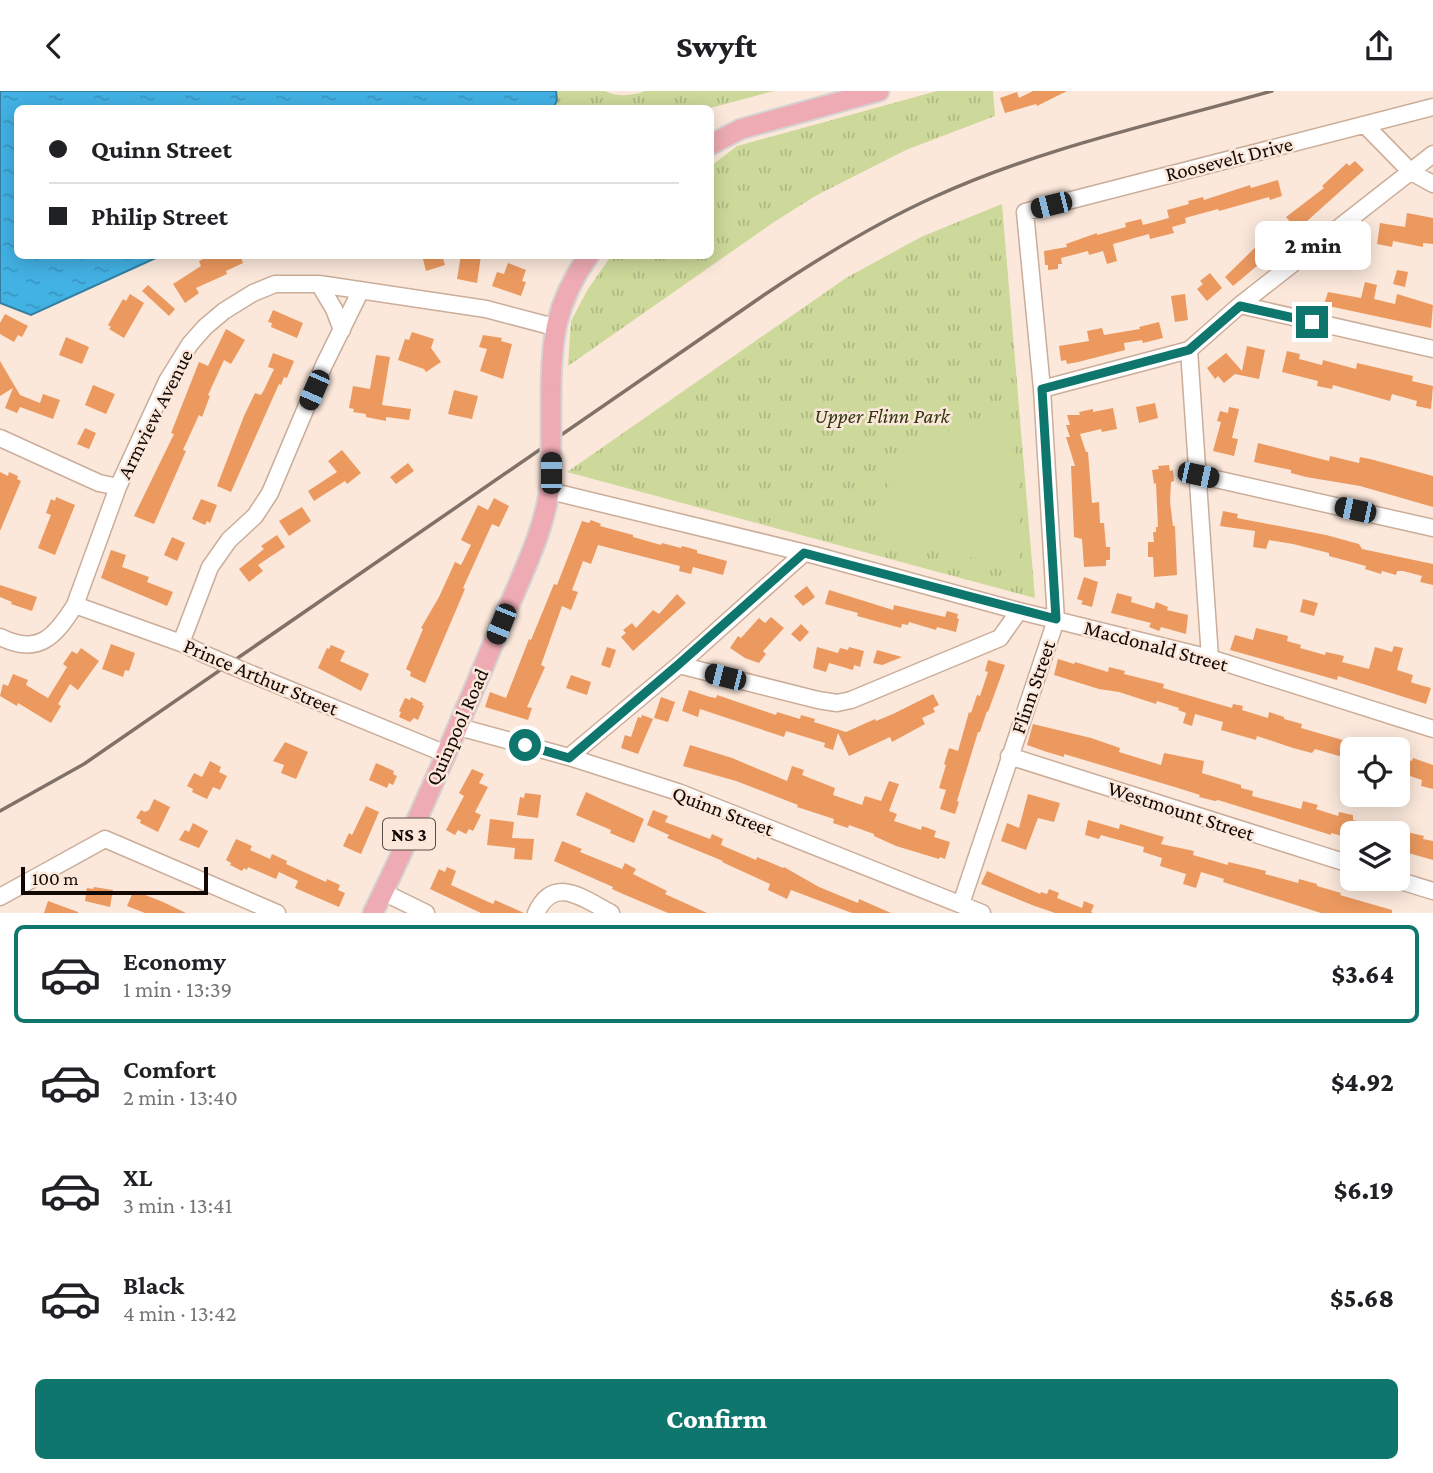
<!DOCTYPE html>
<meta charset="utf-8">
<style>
:root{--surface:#fff;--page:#f2f2f2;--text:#202124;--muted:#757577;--line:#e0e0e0;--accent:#0f766e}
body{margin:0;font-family:"Crimson Pro",serif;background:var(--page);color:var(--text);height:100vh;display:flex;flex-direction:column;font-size:26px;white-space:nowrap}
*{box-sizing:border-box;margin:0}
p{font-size:23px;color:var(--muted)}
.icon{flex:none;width:38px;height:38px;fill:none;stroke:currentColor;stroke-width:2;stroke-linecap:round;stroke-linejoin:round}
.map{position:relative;height:822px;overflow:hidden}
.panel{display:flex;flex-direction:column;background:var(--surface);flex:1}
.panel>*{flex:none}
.banner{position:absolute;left:14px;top:14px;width:700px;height:154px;border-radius:10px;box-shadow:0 4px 18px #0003;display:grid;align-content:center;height:154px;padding:0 35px;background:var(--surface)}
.controls{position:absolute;left:1340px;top:646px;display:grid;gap:14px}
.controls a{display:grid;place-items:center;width:70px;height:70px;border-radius:10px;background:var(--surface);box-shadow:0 4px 18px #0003;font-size:35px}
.scale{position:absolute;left:21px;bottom:18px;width:187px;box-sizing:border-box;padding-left:7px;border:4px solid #130904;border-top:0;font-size:19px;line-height:24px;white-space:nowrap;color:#130904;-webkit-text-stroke:5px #fbe8db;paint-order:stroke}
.end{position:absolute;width:32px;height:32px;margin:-16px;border:9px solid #0f766e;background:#fff;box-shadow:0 0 0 4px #fff}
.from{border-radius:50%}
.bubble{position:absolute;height:49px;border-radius:10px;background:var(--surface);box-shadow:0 4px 18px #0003;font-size:23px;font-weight:800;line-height:49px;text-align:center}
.car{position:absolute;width:21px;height:42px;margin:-21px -10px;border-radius:9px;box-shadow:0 0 5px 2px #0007;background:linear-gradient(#222 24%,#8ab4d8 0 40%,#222 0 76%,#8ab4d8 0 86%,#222 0)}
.banner b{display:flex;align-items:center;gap:24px;height:66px;font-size:26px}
.banner b+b{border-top:2px solid var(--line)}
.banner i{width:18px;height:18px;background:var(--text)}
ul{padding:12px 0 0;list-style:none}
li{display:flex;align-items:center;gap:21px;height:98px;margin:0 14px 10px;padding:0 21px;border:4px solid transparent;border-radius:10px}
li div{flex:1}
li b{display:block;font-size:26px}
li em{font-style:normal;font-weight:800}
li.active{border-color:var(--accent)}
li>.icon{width:63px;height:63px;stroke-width:1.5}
.cta{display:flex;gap:14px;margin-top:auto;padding:14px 35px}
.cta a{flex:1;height:80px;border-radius:10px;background:var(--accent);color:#fff;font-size:28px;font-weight:800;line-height:80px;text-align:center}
header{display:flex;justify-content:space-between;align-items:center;height:91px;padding:0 35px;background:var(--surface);font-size:32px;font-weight:800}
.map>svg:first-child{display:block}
.grass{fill:url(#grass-tufts)}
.pitch{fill:#cdd99a}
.water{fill:url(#water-ripples);stroke:#347fa1;stroke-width:2}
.building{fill:#eb995f}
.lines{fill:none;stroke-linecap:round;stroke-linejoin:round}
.minor-casing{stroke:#cbad99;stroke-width:19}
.major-casing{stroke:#d5d3d2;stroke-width:23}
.minor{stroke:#fff;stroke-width:16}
.major{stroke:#eeabb3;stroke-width:19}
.rail{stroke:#807269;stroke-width:3.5}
.minor-bridge-casing{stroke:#cbad99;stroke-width:19;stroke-linecap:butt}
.major-bridge-casing{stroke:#d5d3d2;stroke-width:23;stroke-linecap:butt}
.minor-bridge{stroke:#fff;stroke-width:16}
.major-bridge{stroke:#eeabb3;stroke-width:19}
.route{stroke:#0f766e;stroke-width:9}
.labels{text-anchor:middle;stroke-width:5;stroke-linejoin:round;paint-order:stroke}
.shield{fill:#fbe8db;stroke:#594c44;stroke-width:2}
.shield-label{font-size:19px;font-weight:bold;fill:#130904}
.street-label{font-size:21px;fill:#130904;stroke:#fbe8db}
.park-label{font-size:21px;font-style:italic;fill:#31370e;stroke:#fbe8db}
</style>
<header><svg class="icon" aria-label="back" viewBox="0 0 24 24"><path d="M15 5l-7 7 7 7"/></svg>Swyft<svg class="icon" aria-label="share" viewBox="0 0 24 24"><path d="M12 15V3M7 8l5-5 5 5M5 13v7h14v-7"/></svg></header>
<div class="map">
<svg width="1433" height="822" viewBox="0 0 1433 822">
<defs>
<pattern id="grass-tufts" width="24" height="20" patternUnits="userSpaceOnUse" patternTransform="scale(1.75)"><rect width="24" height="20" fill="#cdd99a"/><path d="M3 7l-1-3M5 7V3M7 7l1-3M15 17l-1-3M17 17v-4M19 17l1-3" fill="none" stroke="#afb983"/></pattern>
<pattern id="water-ripples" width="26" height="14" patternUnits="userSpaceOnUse" patternTransform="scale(1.75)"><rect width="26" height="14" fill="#42b1e4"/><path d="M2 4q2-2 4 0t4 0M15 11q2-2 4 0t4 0" fill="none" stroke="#3997c2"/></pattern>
</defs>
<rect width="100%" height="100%" fill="#fbe8db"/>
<path class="grass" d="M556,0h49c10,6 29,5 40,0h129l-64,17 -157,1 4,-9z
M937,0h56l2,25 -89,34 -89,45 -43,27 -206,144 3,-45 17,-32 23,-33 99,-1 1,-89 26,-20z
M1002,113l33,394 -468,-126 279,-194 75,-41z"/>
<path class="pitch" d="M1001,327l17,46 2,95 -8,8 -118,-28 -17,-10c-2,-45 37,-82 76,-100 14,-6 32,-8 48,-11z"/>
<path class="water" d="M0,0h556l1,9 -4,9h-535v146l142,1 -129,59 -31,-12z"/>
<path class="building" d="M1033,0h34l-30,15 -1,-2 -31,9 -5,-15 17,-6 2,6z
M1355,70l9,9 -67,60 -11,-13 38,-29 -2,-2 25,-23 2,3z
M1278,89l4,16 -12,4 -1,-3 -50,14 -1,-2 -33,9 1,5 -14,4 2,6 -24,6 -1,-5 -36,10 4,17 -10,3 -4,-13 -14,4 -1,-4 -27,7 1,6h-4v5l-10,1v-5h-3l-1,-14 23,-4 -1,-3 31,-11v2l29,-8 -1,-4 16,-4 2,6 26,-7 -2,-8 22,-6 -1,-3 15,-4 1,3 46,-15 1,3z
M1407,122l26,5v26l-10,-1v4l-30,-6 -1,6 -15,-3 3,-21 25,4z
M1271,141l11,13 -49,41 -8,-9z
M212,164h28l3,8 -17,8 1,3 -31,14 3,5 -14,10 -12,-19 28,-18 -2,-5z
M422,164h20l3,10 -19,6z
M461,164l20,1 -4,27 -20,-4z
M508,172l18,7 -4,11 4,1 -5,14 -29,-10 5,-14 7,2z
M1397,179l11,2 -3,15 -12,-3z
M1210,182l12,15 -15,13 -10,-12 6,-5 -3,-3z
M1365,191l12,3 -3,14 21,5 2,-10 36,11 -2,23 -107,-23 4,-13 33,6z
M148,194l27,24 -6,7 -27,-25z
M130,203l14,9 -20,35 -15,-9 2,-2 -3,-2 15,-26 3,2z
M1185,203l3,26 -13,2 -4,-26z
M273,219l30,13 -6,15 -26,-11 1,-4 -4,-1z
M5,223l23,12 -6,11 -4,-2 -4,7 -14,-8v-11z
M1159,231l4,16 -20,5 -1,-3 -18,3 1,7 -47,12 -11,2 -1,-4 -5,1 -2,-15 30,-5 -2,-10 15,-3 2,7 36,-6 -1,-2z
M226,238l19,11 -14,24 -7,-4 -16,35 2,1 -8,21 -3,-2 -16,35 3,1 -32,73 -20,-8 40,-82 -3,-1 28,-71 9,4z
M412,241l22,7 -3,9 10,14 -15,10 -2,-3 -26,-9 7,-21 4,1z
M483,244l19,3 -1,3 11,3 -9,35 -23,-8 7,-22 -8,-2z
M66,246l23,10 -7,17 -23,-9z
M1247,255l18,4 -6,29 -24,-5 -11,9 -6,-7 -3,3 -8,-11 19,-15 16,18z
M1287,260l13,3 -1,5 23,6 1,-5 33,9 1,-6 56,13 -1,5 21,5 -2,23 -15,-3 1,-5 -25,-7 -2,7 -57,-16 -1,4 -15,-3 1,-5 -36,-9z
M273,262l21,8 -7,17 -3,-1 -3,8 -2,-1 -48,108 -14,-6 27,-70 11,-23 6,2 3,-5 10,-21 -6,-2z
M376,264l14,2 -8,48 29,4 -2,11 -23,-3v4l-20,-4v-3l-13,-2 1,-3 -5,-1 4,-22 17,3z
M0,270l20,34 20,8 3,-9 17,6 -7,19 -33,-12 -3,6 -12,-5 8,-20 -13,8z
M93,294l22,9 -9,20 -21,-9z
M454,299l24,6 -6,23 -24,-5z
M1155,312l3,15 -19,5 -3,-16z
M1229,316l10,2 -7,29 6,1 -4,17 -21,-5 8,-29 -4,-1 3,-10 8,2z
M1113,317l4,21 -15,3 -1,-3 -21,5 6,18h2l4,51 7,-1 1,21h4l2,24h4v13h-4v6l-22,1 -2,-28 -8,-2 -3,-71h4l-9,-29h4l-4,-12h4l-3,-10h13l-1,-3 14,-3v3z
M85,337l11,5 -7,16 -12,-5z
M1258,352l71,18 1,-5 29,7 1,-6 10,2 63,17v31l-73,-21 -54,-9 -15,-4v-3l-37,-8z
M342,359l19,23 -14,11 -2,-3 -31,20 -6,-10 29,-19 -9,-11z
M408,372l6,8 -18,13 -6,-7z
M1169,374l1,6 3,-1 1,11 -3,1 -1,20 3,24h2l2,49 -23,2 -1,-20h-5v-15h6l-1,-10h3v-5h2l-2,-44 -2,1 -2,-14 7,-1 -1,-3z
M0,381l8,4 1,-4 9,4 -1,3 4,2 -21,50z
M56,406l19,8 -20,50 -17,-7 13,-33 -5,-2 5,-14 4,2z
M494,407l15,8 -10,21 -7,-3 -29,64 2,1 -40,94 -15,-7 1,-4 -5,-3 17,-40 -2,-1 18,-31 16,-35 6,3 10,-20 -10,-5 17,-35 10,5z
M201,408l16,6 -7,18 -3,-2 -2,4 -13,-6z
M302,416l9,14 -22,15 -10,-15z
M1223,420l15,3 -1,4 89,17 33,9 3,5 71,15v21l-13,-3 2,-6 -19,-5h-6l-1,4 -14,-4 -1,3 -16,-5 1,-3 -37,-10v-3l-36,-9 -24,-4 -3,9 -13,-2 2,-16 -35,-5z
M591,429l10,4 -1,2 33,9v2l28,8 1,-2 19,5 1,-2 15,4v3l30,8 -4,14 -30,-8 -2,7 -12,-3 1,-5 -4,-1 -78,-20 -7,19 -8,-3 -11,29 6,2 -7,18 -9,-4 -21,59 4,2 -18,40 5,1 -4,12 -43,-13 5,-15 16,6 23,-59 2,1 23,-56 3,1 25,-64 7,2z
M277,444l8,12 -27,18 5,6 -14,11 -10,-13 25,-20 -3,-3z
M172,446l13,6 -8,18 -13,-6z
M111,459l15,5 -4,12 27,10 -2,5 26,10 -6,14 -66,-28z
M1084,486l14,5 -6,25 -11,-3 2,-3 -6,-2z
M0,494l37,12 -5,14 -21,-7 1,-2 -12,-5z
M807,495l8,11 -12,9 -9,-10z
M829,499l64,20 1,-5 51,12 2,-6 11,3 -1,4 2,1 -3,13 -19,-5 -1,3 -27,-8 -1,3 -6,-1 -1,4 -44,-12 1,-3 -33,-9z
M1117,502l15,4 -1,5 23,7 2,-7 12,5 -1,3 21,5 -2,19 -25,-7 -2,4 -10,-4 2,-4 -40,-10z
M677,503l9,9 -53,48 -12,-14 5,-4 -3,-3 9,-7 4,5 17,-18 6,4z
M1303,508l15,4 -4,13 -14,-4z
M771,526l13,11 -21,23 3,3 -7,9 -14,-5 -15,-10 8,-12 3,2 18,-20 6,5z
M801,533l8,8 -9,10 -9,-8z
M1256,537l32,8 -1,5 14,4 -1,3 25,7 1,-3 18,4 -2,6 27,7 6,-22 17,5 2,-6 9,2 -6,22 16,5 -2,7 2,1 18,5 -5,16 -88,-28 -1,4 -107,-30 5,-15 18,5z
M111,553l24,9 -6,18 -4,-1 -2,7 -21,-8z
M331,554l14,6 -5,10 29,13 -8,17 -43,-23 9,-20 2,1z
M607,556l9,3 -6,18 -9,-3z
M817,556l21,6 2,-5 8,2 1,-3 15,4 -4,16 -6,-2 -1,5 -24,-7 -3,9 -13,-4z
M81,557l18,13 -21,29 -8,-6 -12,20 3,2 -10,17 -33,-20 -1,3 -17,-10 3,-12 5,2 5,-12 15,6 -2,5 22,13 19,-31 -4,-3 9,-13 5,3z
M877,559l25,7 -20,8 -9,-2z
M1058,568l16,5 1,-2 33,10 1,-5 16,4 -1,3 40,10 -1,4 69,20 1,-4 10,2 -1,4 26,8 1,-6 15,5v2l18,5 -1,4 52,15v17l-38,-11 -3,4 -19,-5 -36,-12 -1,4 -35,-10 2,-8 -28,-8 -3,12 -9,-3 3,-10 -8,-3 1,-2 -22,-7 -1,3 -37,-12 -20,-3 -45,-14z
M988,569l17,5 -17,47 -1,-1 -7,21h-2l-21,69 2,1 -4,12 -15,-5 6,-19 -7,-2 7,-23 -2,-1 5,-16 9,3 11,-39 2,1 6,-18 3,1 8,-24 -3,-1z
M571,584l20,7 -4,13 -21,-7z
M689,599l21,7 6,1 1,-3 59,20 1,-3 23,7 1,-4 14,4 -1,3 32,10 29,-13 1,2 17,-7 40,-20 6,11 -6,3 2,4 -13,6 3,6 -33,18 -2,-5 -41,19 -11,-23 -5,17 -9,-3 1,-4 -39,-12 -2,6 -84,-28 -2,8 -16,-6z
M411,606l12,6 -1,2 2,1 -6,14 -4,-2 -4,4 -11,-5 2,-5 -2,-1 6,-13 5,2z
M661,606l14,5 -7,20 -14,-4z
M642,624l11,4 -15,35 -17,-6 4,-13 6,2 7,-20 3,1z
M1033,633l58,14 29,10 -1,4 42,13 3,-12 40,8 -2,12 39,12v3l12,3 -1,5 49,13 2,-8 15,4 -2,4 22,7 1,-4 14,3v5l17,4 -2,9h-15v6l-22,-6v2l-113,-35 -3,1 -16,-4 1,-2 -22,-7 -114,-34v3l-17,-5 -20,-7z
M285,651l23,10 -12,27 -15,-6 3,-8 -11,-4z
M690,654l42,13 55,23 5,-15 12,4 -2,5 33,13 -2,7 29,10 3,-9 16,5 8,-20 10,3 -10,27 8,3 -3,7 27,9 1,-4 14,5 -2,6 16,5 -5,17 -5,-2 -1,2 -43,-13 -22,-10v-2l-25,-9 -1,3 -15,-5 1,-4 -37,-12 1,-2 -62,-24 -53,-15z
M1402,667l10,3 1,-3 20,7v24l-12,-3 1,-6 -24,-8z
M210,670l11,6 -2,5 8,4 -7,14 -7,-3 -6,12 -15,-7 1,-3 -6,-3 7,-13 8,4z
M376,672l18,8 -1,3 4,2 -4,9 -4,-2 -2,5 -18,-8z
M472,678l12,5 -5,9 9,4 -13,25 6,3 -8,16 -4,-2 -3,5 -8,-4 -3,5 -9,-5 18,-34 -5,-3z
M586,701l58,27 -10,24 -24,-10 1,-3 -35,-15z
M525,702l16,2 -3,23 -21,-3 3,-18 4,1z
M1028,703l32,9 -6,19 -16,-4 -12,32 -25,-9 6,-18 12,5z
M154,708l16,8 -12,25 -18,-9 1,-3 -5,-2 5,-8 4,2 4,-2z
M366,715l13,6 -18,42 -18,-8 6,-13 3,2 3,-6z
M653,719l15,6 -3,6 45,17 2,-5 11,5 -2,6 35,15 1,-3 26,11 1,-1 35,20 39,16 1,-4 32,14h-39l-61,-23 -4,9 -19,-9 2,-6 -48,-22 1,-1 -56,-23 2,-3 -22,-10z
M490,728l24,3 -2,16 22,1 -2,21 -18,-1 1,-11 -28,-3z
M1088,729l31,9 1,-5 44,13 -3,7 33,7 -1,4 35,10v-3l26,6 12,3 -1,3 33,9 1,-4 18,5v2l24,7 -1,2 52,15v3h-71l-98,-31 1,-3 -23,-7 -5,16 -13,-4 3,-10 -26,-8 2,-8 -19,-6 1,-5 -43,-12 -2,4 -14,-4z
M193,732l15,8 -9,17 -20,-8 6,-10 4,2z
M1398,739l26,6 -1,3 10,2v19l-35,-10z
M236,748l16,7 -2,4 20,9 2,-5 15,7 -1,3 40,18 1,-3 13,6 -2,5 7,3 -6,14 -44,-19 3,-7 -19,-9 -3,7 -28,-12 -1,3 -3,-2 -2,3 -12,-6 1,-2 -5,-3z
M562,750l20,8 -2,3 42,17 3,-6 11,6 -3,5 34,17 -2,3 42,19h-39l-45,-19 -11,-5 1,-2 -59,-26z
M447,776l9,4 -5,14 42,19 2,-4 29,13h-43l-51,-24 9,-20 6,3z
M987,780l53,23 1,-2 6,2 2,-5 10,4 -2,5 25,10 2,-7 10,4 -3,7 2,1h-38l-23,-8 -51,-21z
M94,796l19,3 -3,17 -25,-6 2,-13 6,1z
M135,800l28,11 23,11h-41l-18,-7 6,-14z
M48,810l30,11v1h-34z"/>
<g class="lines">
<g class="minor-casing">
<path id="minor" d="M1365,34l46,47 22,12
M319,193l15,25 8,21
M1240,214l193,44
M1189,259l21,308
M1042,298l147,-39 51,-45 193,-151
M0,347l99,45 19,4
M1198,384l235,53
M550,400l264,64 205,56 191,47 223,71
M75,514l106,38 23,11
M0,546c38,19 55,0 75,-32l43,-118 49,-106 23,-37 15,-17 19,-16 29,-18 22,-9h44l167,25 68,18
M181,552l29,-76 19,-27 26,-24 15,-23 54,-128 37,-75
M679,574l139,35 19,3 14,-3 149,-62 19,-27
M244,580l202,83
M459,636l110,30 109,35 304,121
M1009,665l344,109
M569,666l110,-92 125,-112
M1394,788l39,12
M383,801l43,21
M0,806l105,-58 172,74
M961,813l95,-284 -14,-231 -17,-177 408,-105
M536,822c18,-39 48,-14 75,0"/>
</g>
<g class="major-casing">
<path id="major" d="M710,54l31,-16 138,-38
M551,305c0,-56 4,-93 38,-141
M373,822c47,-96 89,-195 130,-293 19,-46 46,-97 48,-147"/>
</g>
<use href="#minor" class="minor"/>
<use href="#major" class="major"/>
<path class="rail" d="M0,720l84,-47 680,-469c55,-37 110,-71 170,-98 107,-49 225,-74 338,-106"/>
<g class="minor-bridge-casing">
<path id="minor-bridge" d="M204,563l40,17"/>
</g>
<g class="major-bridge-casing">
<path id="major-bridge" d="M551,305v77"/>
</g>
<use href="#minor-bridge" class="minor-bridge"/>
<use href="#major-bridge" class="major-bridge"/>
</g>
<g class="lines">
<path class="route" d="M525,654l44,13 110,-94 125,-111 252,66 -14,-230 147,-39 51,-44 72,16"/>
</g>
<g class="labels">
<rect class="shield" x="383" y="727.5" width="52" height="31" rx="5"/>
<g class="shield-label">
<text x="409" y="750">NS 3</text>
</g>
<g class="street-label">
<text transform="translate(1229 68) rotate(-14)" y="7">Roosevelt Drive</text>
<text transform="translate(155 323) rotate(-63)" y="7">Armview Avenue</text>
<text transform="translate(1156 555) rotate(15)" y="7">Macdonald Street</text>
<text transform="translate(261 586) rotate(23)" y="7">Prince Arthur Street</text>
<text transform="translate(1033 596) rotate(-71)" y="7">Flinn Street</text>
<text transform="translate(457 636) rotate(-66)" y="7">Quinpool Road</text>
<text transform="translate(723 720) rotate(21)" y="7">Quinn Street</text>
<text transform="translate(1181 720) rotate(18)" y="7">Westmount Street</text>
</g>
<g class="park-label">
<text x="882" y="332">Upper Flinn Park</text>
</g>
</g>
</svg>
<div class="controls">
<a><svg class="icon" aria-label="locate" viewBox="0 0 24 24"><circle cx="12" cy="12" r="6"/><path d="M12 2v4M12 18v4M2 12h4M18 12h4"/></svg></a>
<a><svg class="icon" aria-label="layers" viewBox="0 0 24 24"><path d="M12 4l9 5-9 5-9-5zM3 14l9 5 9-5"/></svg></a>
</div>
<div class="scale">100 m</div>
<i class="end from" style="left:525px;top:654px"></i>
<i class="end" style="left:1312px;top:231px"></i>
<div class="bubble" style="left:1255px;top:130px;width:116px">2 min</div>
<i class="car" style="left:1051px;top:114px;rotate:256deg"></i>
<i class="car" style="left:314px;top:299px;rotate:204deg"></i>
<i class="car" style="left:551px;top:382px;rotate:0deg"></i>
<i class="car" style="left:1198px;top:384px;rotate:102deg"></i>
<i class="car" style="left:1355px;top:419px;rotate:282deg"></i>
<i class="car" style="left:501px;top:533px;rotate:202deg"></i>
<i class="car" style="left:725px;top:586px;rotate:284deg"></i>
<div class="banner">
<b><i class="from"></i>Quinn Street</b>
<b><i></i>Philip Street</b>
</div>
</div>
<section class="panel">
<ul>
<li class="active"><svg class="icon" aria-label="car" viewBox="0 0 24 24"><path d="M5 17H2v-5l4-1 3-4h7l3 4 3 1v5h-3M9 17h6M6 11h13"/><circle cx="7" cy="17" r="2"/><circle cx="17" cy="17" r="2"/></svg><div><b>Economy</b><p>1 min · 13:39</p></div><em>$3.64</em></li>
<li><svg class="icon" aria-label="car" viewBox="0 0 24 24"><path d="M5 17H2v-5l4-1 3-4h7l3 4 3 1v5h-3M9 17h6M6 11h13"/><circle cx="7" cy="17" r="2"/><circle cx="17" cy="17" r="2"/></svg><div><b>Comfort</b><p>2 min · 13:40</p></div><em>$4.92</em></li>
<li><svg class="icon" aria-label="car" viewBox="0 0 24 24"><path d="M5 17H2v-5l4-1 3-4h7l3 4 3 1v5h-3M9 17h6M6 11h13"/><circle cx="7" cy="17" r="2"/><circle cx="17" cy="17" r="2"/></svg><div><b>XL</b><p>3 min · 13:41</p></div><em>$6.19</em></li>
<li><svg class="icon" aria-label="car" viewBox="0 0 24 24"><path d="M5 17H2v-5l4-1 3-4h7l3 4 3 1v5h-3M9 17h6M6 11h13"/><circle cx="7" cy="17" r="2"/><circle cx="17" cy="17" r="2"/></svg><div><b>Black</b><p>4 min · 13:42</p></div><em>$5.68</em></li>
</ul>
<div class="cta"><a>Confirm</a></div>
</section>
